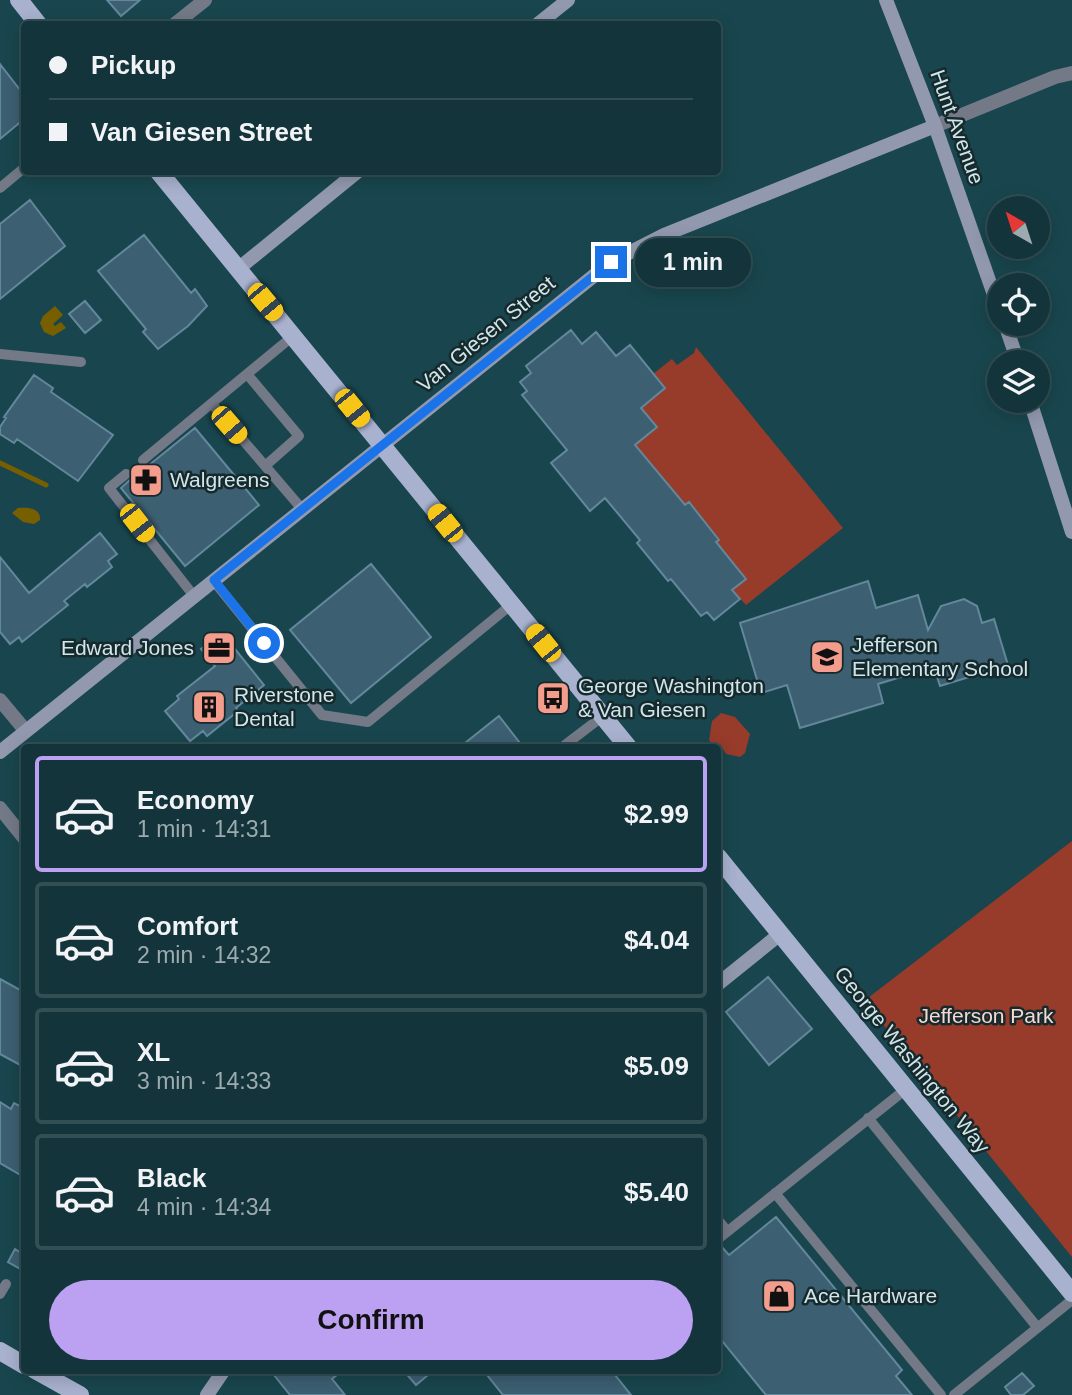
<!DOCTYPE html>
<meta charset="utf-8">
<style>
:root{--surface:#13343a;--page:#203f45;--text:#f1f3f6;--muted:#9daaaf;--line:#324f54;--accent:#bca0f2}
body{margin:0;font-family:Helvetica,sans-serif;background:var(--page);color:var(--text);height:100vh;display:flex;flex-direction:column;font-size:26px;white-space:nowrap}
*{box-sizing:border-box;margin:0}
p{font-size:23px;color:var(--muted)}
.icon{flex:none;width:38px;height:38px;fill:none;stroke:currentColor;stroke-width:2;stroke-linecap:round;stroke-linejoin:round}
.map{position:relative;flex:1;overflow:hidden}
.sheet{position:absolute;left:21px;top:744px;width:700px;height:630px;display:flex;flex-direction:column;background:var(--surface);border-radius:7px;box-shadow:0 4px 18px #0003,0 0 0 2px var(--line)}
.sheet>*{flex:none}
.guide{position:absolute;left:21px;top:21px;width:700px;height:154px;border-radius:7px;box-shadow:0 4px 18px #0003,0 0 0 2px var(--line);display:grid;align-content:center;height:154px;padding:0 28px;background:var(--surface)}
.needle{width:46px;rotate:321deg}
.fabs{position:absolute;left:987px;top:196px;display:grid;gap:14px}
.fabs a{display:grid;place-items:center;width:63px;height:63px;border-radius:50%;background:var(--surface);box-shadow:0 4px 18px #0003,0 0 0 2px var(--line);font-size:35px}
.end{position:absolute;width:32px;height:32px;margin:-16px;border:9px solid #1a73e8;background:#fff;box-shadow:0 0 0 4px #fff}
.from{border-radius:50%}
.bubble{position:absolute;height:49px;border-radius:24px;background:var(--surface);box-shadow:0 4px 18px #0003,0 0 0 2px var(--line);font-size:23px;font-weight:700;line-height:49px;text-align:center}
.car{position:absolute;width:21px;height:42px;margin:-21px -10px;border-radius:9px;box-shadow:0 0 5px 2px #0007;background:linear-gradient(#f5c518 24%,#345 0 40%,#f5c518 0 76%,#345 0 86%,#f5c518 0)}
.guide b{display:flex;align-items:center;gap:24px;height:66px;font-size:26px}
.guide b+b{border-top:2px solid var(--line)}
.guide i{width:18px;height:18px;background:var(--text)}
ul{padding:12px 0 0;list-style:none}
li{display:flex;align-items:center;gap:21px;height:116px;margin:0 14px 10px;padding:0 14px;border:4px solid var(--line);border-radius:7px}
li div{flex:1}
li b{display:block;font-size:26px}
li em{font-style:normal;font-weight:700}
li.on{border-color:var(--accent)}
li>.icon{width:63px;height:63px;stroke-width:1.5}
.cta{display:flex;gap:14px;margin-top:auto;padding:14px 28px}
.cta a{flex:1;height:80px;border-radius:42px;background:var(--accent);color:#111;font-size:28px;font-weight:700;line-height:80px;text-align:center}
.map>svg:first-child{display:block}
.green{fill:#973b2b}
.water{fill:#775f00}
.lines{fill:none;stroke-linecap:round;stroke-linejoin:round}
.stream{stroke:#775f00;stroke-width:5}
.building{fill:#3c5f72;stroke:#63879b;stroke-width:2}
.lane{stroke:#747987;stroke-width:10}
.street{stroke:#747987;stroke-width:14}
.secondary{stroke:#9299af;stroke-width:14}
.primary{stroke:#a8b1ce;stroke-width:18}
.route{stroke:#1a73e8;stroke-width:9}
.labels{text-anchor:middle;stroke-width:5;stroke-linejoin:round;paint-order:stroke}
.street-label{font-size:21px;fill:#cfe6ea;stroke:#16292c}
.poi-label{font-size:21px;fill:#cfe6ea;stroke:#16292c;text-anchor:start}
.park-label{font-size:21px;fill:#f4d9d3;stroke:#16292c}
</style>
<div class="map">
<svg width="1072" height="1395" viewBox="0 0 1072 1395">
<rect width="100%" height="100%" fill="#19464e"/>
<path class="green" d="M696,347l147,181 -97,77 -14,-15 14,-11 -30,-37 2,-3 -29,-36 -4,2 -50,-60 22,-18 -16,-19 24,-19 -12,-15 19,-15 5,6 17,-12z
M721,713l14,4 15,17 -5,19 -5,4 -14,-3 -6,-10h-8l-3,-4 3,-19z
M1072,841v416l-208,-256z"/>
<path class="water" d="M55,306l8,9 -10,9 2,2 6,-4 5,6 -13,8 -9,-4 -4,-9 3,-7z
M18,508c10,-1 23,0 22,12l-6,4 -11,-2 -11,-9z"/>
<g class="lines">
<path class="stream" d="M0,463l46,22"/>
</g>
<path class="building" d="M107,0h33l-19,16z
M0,64l24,31v24l-24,20z
M30,200l35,46 -65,53v-75z
M144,235l47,58 4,-4 12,17 -19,20 -30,23 -15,-17 3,-3 -48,-58z
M85,301l16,19 -16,13 -16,-19z
M571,330l11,14 14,-12 20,24 14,-11 35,43 -24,20 16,19 -22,18 50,60 4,-3 30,38 -3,2 30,37 -14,11 8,9 -26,21 -7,-8 -6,4 -30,-37 -3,2 -31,-38 3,-3 -35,-42 -15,13 -39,-48 16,-13 -45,-55 5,-4 -7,-9 11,-9 -5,-7z
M34,375l19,13 -2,4 62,43 -35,46 -61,-42 -3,4 -14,-9v-7l6,-9 -2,-1z
M195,428l64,77 -74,61 -64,-78 22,-20 5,-2z
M100,533l17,21 -9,7 4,6 -25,20 -2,-3 -21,17 4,4 -46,37 -3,-5 -9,7 -10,-12v-75l29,36z
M371,564l60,73 -80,66 -61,-73z
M868,581l8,27 42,-13 10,35 13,-24 23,-7 13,7 5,17 12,-4 14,46 -68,21 -6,-19 -56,17 5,19 -83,25 -13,-43 -26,8 -21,-70z
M220,634l9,12 2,-2 33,41 -28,23 2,3 -31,25 -4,-5 -13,10 -25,-30 14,-12 -2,-3 38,-30 -14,-17z
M499,716l24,31h-63z
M768,977l44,52 -43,36 -43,-53z
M0,979l24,13v75l-24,-13z
M0,1102l11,7 3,-6 10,5v69l-24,-14z
M776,1217l126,153 -6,6 16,19h-146l-48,-59v-89l3,-1 8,9z
M15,1249l9,6v16l-16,-9z
M270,1370h73l-11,9 13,16h-55z
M403,1370h31l-18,15z
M483,1370h128l20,25h-128z
M1022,1373l12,13 -11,9h-12l-6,-8z"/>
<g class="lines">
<path class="lane" d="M0,188l24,-20
M0,354l81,8
M247,374l52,62 -34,30
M212,404l90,105
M143,460l150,-124
M126,474l-17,14 85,108
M213,580l109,135 46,7 144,-118
M567,747l-2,-2 38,-29
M868,1118l169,209
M775,1193l166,202
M718,1220l9,11
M718,1239l188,-150
M0,1294l6,-10
M954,1395l118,-95"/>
<path class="street" d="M175,24l30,-24
M935,126l120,-49 17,-4
M0,700l25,30
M0,808l24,30"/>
<path class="secondary" d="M886,0l49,126 64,183
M538,24l30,-24
M238,269l119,-97
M1005,324l13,38
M1030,401l42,131
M0,752l611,-490 53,-27 271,-109
M718,984l62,-50
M207,1395l17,-25"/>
<path class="primary" d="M19,0l19,24
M159,172l469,575
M718,857l354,436
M0,1351l24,14
M35,1370l45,25"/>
</g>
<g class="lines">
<path class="route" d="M264,643l-50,-63 397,-318"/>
</g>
<defs>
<g id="pharmacy-square" transform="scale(1.75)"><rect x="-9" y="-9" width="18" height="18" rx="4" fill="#f49d8c" stroke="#16292c"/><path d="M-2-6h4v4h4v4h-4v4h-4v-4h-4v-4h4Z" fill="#111"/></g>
<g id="office-square" transform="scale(1.75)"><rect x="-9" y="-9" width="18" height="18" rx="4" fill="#f49d8c" stroke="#16292c"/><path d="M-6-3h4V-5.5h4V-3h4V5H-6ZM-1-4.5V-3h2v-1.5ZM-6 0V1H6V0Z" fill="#111"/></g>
<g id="school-square" transform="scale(1.75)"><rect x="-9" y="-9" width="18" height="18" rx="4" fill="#f49d8c" stroke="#16292c"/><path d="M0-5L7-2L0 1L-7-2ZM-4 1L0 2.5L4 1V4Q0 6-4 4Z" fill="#111"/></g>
<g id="bus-square" transform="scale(1.75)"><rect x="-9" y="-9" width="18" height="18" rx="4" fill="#f49d8c" stroke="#16292c"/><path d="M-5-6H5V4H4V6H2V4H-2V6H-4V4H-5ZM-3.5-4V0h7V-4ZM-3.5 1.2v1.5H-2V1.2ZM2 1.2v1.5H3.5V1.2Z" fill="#111"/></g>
<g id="building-square" transform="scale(1.75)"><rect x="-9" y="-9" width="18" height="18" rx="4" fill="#f49d8c" stroke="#16292c"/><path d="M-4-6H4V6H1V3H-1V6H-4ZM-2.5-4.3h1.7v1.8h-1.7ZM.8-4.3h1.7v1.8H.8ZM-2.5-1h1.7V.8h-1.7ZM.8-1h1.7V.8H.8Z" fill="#111"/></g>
<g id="shop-square" transform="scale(1.75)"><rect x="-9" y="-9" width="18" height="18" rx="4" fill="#f49d8c" stroke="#16292c"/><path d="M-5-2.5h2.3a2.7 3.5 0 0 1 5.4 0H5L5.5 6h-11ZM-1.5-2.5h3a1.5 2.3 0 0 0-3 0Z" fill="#111"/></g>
</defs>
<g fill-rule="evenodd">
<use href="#pharmacy-square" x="146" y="480"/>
<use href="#office-square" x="219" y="648"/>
<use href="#school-square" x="827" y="657"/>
<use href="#bus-square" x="553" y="698"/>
<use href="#building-square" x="209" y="707"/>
<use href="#shop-square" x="779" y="1296"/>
</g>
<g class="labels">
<g class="street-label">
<text transform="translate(957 127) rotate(70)" y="7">Hunt Avenue</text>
<text transform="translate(486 334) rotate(-39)" y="7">Van Giesen Street</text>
<text transform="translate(912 1060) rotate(51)" y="7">George Washington Way</text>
</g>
<g class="poi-label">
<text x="170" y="487">Walgreens</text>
<text x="852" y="652">Jefferson<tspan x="852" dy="24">Elementary School</tspan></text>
<text x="194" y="655" text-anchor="end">Edward Jones</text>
<text x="578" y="693">George Washington<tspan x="578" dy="24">&amp; Van Giesen</tspan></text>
<text x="234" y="702">Riverstone<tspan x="234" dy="24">Dental</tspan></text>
<text x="804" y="1303">Ace Hardware</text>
</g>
<g class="park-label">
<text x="986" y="1023">Jefferson Park</text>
</g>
</g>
</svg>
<div class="fabs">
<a><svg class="needle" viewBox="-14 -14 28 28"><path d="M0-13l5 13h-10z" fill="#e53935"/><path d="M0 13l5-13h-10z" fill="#9daaaf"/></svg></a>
<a><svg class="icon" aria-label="locate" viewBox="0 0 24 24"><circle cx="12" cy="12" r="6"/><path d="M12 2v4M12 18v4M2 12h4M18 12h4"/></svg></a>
<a><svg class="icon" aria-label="layers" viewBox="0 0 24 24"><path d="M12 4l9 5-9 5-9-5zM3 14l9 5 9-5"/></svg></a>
</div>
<i class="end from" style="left:264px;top:643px"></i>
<i class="end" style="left:611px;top:262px"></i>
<div class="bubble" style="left:635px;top:238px;width:116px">1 min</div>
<i class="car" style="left:265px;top:302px;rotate:140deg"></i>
<i class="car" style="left:352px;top:408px;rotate:141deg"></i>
<i class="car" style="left:229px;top:425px;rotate:139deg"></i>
<i class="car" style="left:137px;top:523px;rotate:142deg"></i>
<i class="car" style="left:445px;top:523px;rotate:321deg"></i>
<i class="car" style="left:543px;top:643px;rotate:321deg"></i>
<div class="guide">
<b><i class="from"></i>Pickup</b>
<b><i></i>Van Giesen Street</b>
</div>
<section class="sheet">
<ul>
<li class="on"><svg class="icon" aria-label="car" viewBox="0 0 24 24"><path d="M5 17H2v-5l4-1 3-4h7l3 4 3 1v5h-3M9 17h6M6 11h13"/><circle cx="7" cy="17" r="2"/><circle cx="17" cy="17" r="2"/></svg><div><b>Economy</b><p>1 min · 14:31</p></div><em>$2.99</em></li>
<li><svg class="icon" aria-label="car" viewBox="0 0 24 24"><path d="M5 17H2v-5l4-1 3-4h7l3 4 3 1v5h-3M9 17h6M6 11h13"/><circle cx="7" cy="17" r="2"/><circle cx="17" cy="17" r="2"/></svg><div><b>Comfort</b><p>2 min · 14:32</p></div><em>$4.04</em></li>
<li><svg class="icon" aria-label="car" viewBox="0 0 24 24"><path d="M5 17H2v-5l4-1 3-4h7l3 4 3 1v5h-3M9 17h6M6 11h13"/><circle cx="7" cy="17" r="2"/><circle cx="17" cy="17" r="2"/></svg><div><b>XL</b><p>3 min · 14:33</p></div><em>$5.09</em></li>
<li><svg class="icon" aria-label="car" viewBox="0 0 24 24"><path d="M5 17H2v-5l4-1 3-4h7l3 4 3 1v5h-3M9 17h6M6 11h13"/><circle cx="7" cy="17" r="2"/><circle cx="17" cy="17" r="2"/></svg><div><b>Black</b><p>4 min · 14:34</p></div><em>$5.40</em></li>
</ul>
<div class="cta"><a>Confirm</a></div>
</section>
</div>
